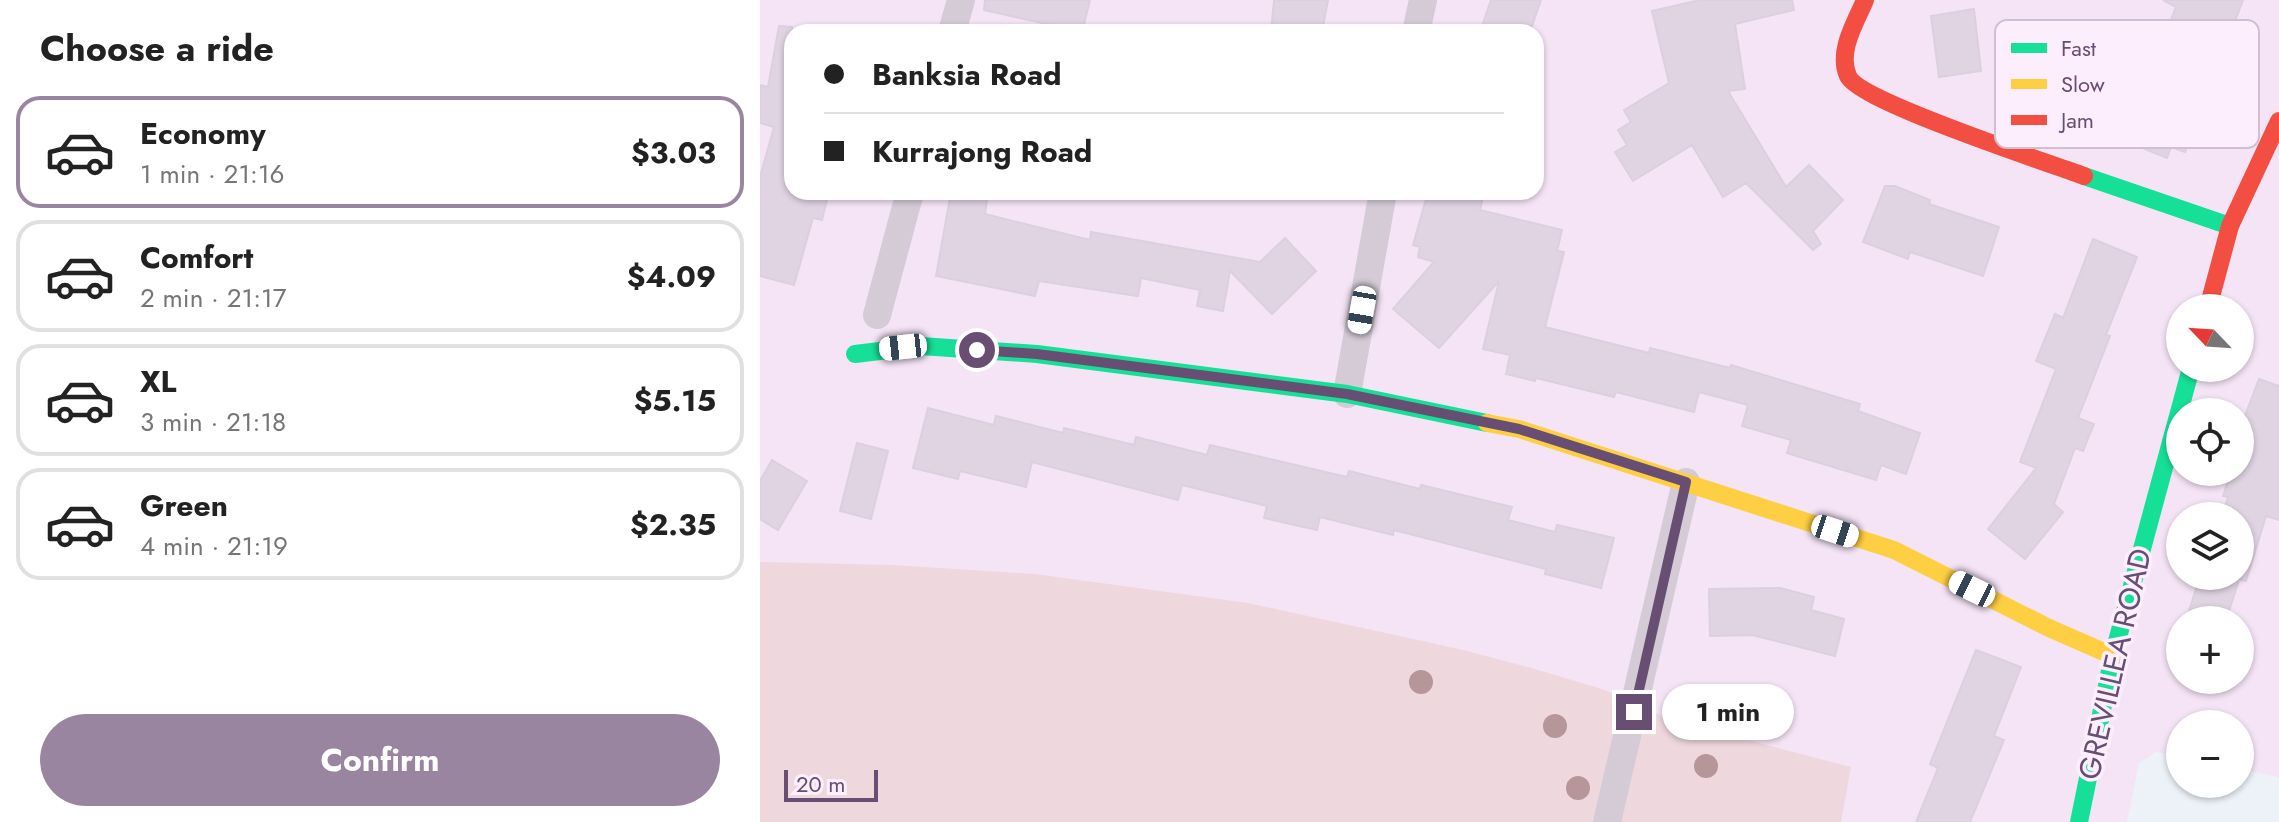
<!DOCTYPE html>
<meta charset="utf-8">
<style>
:root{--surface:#fff;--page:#f2f2f2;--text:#222;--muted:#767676;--line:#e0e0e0;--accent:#9a85a0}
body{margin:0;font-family:Jost,sans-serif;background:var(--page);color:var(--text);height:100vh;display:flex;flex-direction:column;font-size:30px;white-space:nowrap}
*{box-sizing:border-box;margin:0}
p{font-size:26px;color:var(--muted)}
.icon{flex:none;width:44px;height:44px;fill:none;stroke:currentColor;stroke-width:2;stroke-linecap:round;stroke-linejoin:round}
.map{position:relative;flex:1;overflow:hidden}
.drawer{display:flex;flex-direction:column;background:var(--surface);width:760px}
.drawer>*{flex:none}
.top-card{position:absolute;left:24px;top:24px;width:760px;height:176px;border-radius:24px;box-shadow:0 2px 6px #0004;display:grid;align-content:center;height:176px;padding:0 40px;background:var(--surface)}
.needle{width:52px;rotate:295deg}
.fabs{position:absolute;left:1406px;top:294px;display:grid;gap:16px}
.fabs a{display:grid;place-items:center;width:88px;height:88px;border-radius:50%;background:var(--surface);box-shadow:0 2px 6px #0004;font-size:40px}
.scale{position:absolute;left:24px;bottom:20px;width:94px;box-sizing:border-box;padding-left:8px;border:4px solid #684e72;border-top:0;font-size:22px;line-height:28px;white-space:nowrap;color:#684e72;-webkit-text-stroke:6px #fdeefd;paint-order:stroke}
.end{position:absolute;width:36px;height:36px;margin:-18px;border:10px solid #684e72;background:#fff;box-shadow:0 0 0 4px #fff}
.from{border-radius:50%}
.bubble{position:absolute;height:56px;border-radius:28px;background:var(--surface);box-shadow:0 2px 6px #0004;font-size:26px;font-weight:700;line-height:56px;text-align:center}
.car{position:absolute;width:24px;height:48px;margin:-24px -12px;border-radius:10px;box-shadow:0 0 6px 2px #0007;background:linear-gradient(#fff 24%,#345 0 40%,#fff 0 76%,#345 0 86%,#fff 0)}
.top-card b{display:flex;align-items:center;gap:28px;height:76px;font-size:30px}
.top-card b+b{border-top:2px solid var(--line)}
.top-card i{width:20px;height:20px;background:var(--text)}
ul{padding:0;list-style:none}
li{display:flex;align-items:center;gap:24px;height:112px;margin:0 16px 12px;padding:0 24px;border:4px solid var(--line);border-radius:24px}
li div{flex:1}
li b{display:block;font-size:30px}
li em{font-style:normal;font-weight:700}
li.current{border-color:var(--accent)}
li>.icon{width:72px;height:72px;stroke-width:1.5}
h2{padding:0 40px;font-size:36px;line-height:96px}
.button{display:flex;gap:16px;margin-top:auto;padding:16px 40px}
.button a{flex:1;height:92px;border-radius:48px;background:var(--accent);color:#fff;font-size:32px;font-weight:700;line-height:92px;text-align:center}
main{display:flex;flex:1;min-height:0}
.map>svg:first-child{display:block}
.residential{fill:#f5e4f6;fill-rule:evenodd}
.education{fill:#ecf2f7}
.green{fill:#eed8dd}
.building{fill:#e0d4e2;stroke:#dccfdf;stroke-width:2}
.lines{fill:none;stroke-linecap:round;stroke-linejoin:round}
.street{stroke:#d4cbd7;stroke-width:28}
.fast{stroke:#16e098;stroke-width:18}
.slow{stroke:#ffcf43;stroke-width:18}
.jam{stroke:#f24e42;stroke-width:18}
.tree{fill:#b69699}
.route{stroke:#684e72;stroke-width:10}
.labels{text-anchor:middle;stroke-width:7;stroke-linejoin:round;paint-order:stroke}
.street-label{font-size:30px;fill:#684e72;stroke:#fdeefd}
.key{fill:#fdeefd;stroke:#d0bed3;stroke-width:2}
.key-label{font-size:22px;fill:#684e72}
</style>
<main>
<section class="drawer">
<h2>Choose a ride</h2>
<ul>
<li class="current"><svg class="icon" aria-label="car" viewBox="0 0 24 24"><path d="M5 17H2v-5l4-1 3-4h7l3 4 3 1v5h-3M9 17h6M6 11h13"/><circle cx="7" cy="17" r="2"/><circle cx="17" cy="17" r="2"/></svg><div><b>Economy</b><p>1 min · 21:16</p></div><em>$3.03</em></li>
<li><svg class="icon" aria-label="car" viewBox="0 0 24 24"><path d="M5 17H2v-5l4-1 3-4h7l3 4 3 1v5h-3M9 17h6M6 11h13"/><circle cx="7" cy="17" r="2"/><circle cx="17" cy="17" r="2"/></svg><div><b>Comfort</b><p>2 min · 21:17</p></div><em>$4.09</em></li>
<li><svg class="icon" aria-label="car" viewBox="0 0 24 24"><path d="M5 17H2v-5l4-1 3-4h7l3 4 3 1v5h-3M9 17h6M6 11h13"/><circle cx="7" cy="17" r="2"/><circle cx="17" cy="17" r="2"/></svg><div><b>XL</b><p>3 min · 21:18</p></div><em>$5.15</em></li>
<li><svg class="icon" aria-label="car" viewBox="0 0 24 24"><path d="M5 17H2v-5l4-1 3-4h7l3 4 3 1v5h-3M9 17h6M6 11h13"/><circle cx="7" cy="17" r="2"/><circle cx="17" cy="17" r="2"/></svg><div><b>Green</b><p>4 min · 21:19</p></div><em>$2.35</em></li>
</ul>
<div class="button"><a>Confirm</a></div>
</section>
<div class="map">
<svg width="1519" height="822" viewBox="0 0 1519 822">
<rect width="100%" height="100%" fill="#f6ecf6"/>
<path class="residential" d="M0,0h1519v822h-1519zM32,32h744v160h-744zM1420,308h60v60h-60zM1420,412h60v60h-60zM1420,516h60v60h-60zM1420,620h60v60h-60zM1420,724h60v60h-60z"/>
<path class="education" d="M1396,752l24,5v27h60v-15l39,8v45h-152l12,-59z"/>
<path class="green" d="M0,562l133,3 142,9 213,29 211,46 69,18 74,22 69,31 180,47 -10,55h-1081z"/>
<path class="building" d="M225,0h105l-8,32 -98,-22z
M514,0h54l-6,32h-51z
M731,0h50l-11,32h-50z
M940,0h92l2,10 -59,14 10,65 -17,2 58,96 23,-22 34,35 -30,31 8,13 -8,6 -67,-67 -23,14 -31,-52 -59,36 -18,-29 12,-7 -9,-15 13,-8 -7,-12 45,-27 -17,-72z
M1403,0h80l-11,29 -8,-3 -36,93 8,3 -11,30 -14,-5 -4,11 -106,-43 16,-41 55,21 26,-66 8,3 10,-25z
M1214,9l7,62 -42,6 -8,-61z
M19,26l13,1v165h37l-7,28 -9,-2 -19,67 -34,-9v-99l14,-50 -14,-4v-38l8,2z
M1125,186h10l35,14 -1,4 70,23 -16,49 -73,-24 -2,7 -45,-17z
M191,192l36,7 -2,15 105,26 1,-8 169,30 25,-24 31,33 -44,43 -42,-43 -7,40 -26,-5 3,-16 -59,-12 -3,18 -99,-15 -4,15 -99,-20z
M668,192h56l-4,18 82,20 -5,21 7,1 -19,75 104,26 1,-5 80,20 1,-3 129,39 -2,7 62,22 -14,41 -25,-9 -5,15 -89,-27 4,-13 -49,-14 6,-21 -49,-13 -5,20 -78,-20 -2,5 -78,-19 -1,3 -29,-7 4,-19 -27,-6 16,-68 -60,67 -46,-39 41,-47 -16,-5 2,-10 -7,-2z
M1333,239l44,18 -31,78 4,1 -32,82 16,6 -11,27 -8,-3 -21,56 9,8 -38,47 -37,-30 48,-61 -16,-6 36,-93 -20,-8 19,-47 8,4z
M1499,379l20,7v134l-13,-4 -20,65 -6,-1v-3l-14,43h-20l-18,-6 12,-38h40v-60h-18l6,-19 -5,-1 8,-24h9v-43z
M168,408l66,17 2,-9 67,17 1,-5 70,17 2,-8 71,18 3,-10 137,32 2,-6 71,18 1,-4 91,22 -4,13 47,12 2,-7 57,13 -13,50 -56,-14 1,-5 -152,-39 -1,5 -73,-18 -3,13 -53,-12 3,-12 -85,-21 -4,15 -146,-38 -6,25 -66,-16 -2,8 -45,-11z
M97,443l31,8 -17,68 -31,-8z
M12,460l35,21 -29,49 -18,-11v-38z
M1020,588l34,9 -3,13 33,9 -9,37 -83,-21 -42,1 -1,-47z
M1216,650l45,17 -27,69 10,4 -34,82h-54l22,-54 -8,-4z"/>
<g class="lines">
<path class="street" d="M192,32l9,-32
M656,32l7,-32
M117,315l33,-123
M587,394l36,-202
M847,822l79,-340"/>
<path class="fast" d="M1324,176l146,50
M95,354l66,-8 116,8 310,40 140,29
M1319,822l34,-166 78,-288"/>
<path class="slow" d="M727,423l32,6 375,121 155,78 64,28"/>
<path class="jam" d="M1105,0c-9,22 -28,51 -17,76 11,25 201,87 236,100
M1448,308l22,-82 49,-105"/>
</g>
<g class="tree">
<circle cx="661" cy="682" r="12"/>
<circle cx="795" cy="726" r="12"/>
<circle cx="946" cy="766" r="12"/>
<circle cx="818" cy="788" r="12"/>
</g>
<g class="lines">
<path class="route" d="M217,350l60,4 310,40 172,35 167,53 -52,230"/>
</g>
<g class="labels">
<g class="street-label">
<text transform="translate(1355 664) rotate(-77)" y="10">GREVILLEA ROAD</text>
</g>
</g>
<rect x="1235" y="20" width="264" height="128" rx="12" class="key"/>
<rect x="1251" y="43" width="36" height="10" fill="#16e098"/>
<rect x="1251" y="79" width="36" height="10" fill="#ffcf43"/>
<rect x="1251" y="115" width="36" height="10" fill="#f24e42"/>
<g class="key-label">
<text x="1301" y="56">Fast</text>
<text x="1301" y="92">Slow</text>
<text x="1301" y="128">Jam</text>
</g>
</svg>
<div class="fabs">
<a><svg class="needle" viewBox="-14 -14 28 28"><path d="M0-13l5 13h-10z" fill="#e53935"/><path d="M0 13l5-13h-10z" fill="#767676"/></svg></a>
<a><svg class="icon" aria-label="locate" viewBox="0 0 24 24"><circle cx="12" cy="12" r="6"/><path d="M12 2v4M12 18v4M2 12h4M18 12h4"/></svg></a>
<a><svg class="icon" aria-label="layers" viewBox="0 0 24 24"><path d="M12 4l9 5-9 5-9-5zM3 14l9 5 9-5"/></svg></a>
<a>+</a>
<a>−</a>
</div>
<div class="scale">20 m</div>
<i class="end from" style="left:217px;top:350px"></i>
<i class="end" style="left:874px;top:712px"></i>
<div class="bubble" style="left:902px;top:684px;width:132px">1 min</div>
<i class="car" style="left:602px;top:310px;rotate:190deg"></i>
<i class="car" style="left:143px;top:347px;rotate:264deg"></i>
<i class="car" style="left:1075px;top:531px;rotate:108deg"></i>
<i class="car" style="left:1212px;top:589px;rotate:296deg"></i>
<div class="top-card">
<b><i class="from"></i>Banksia Road</b>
<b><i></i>Kurrajong Road</b>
</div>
</div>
</main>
